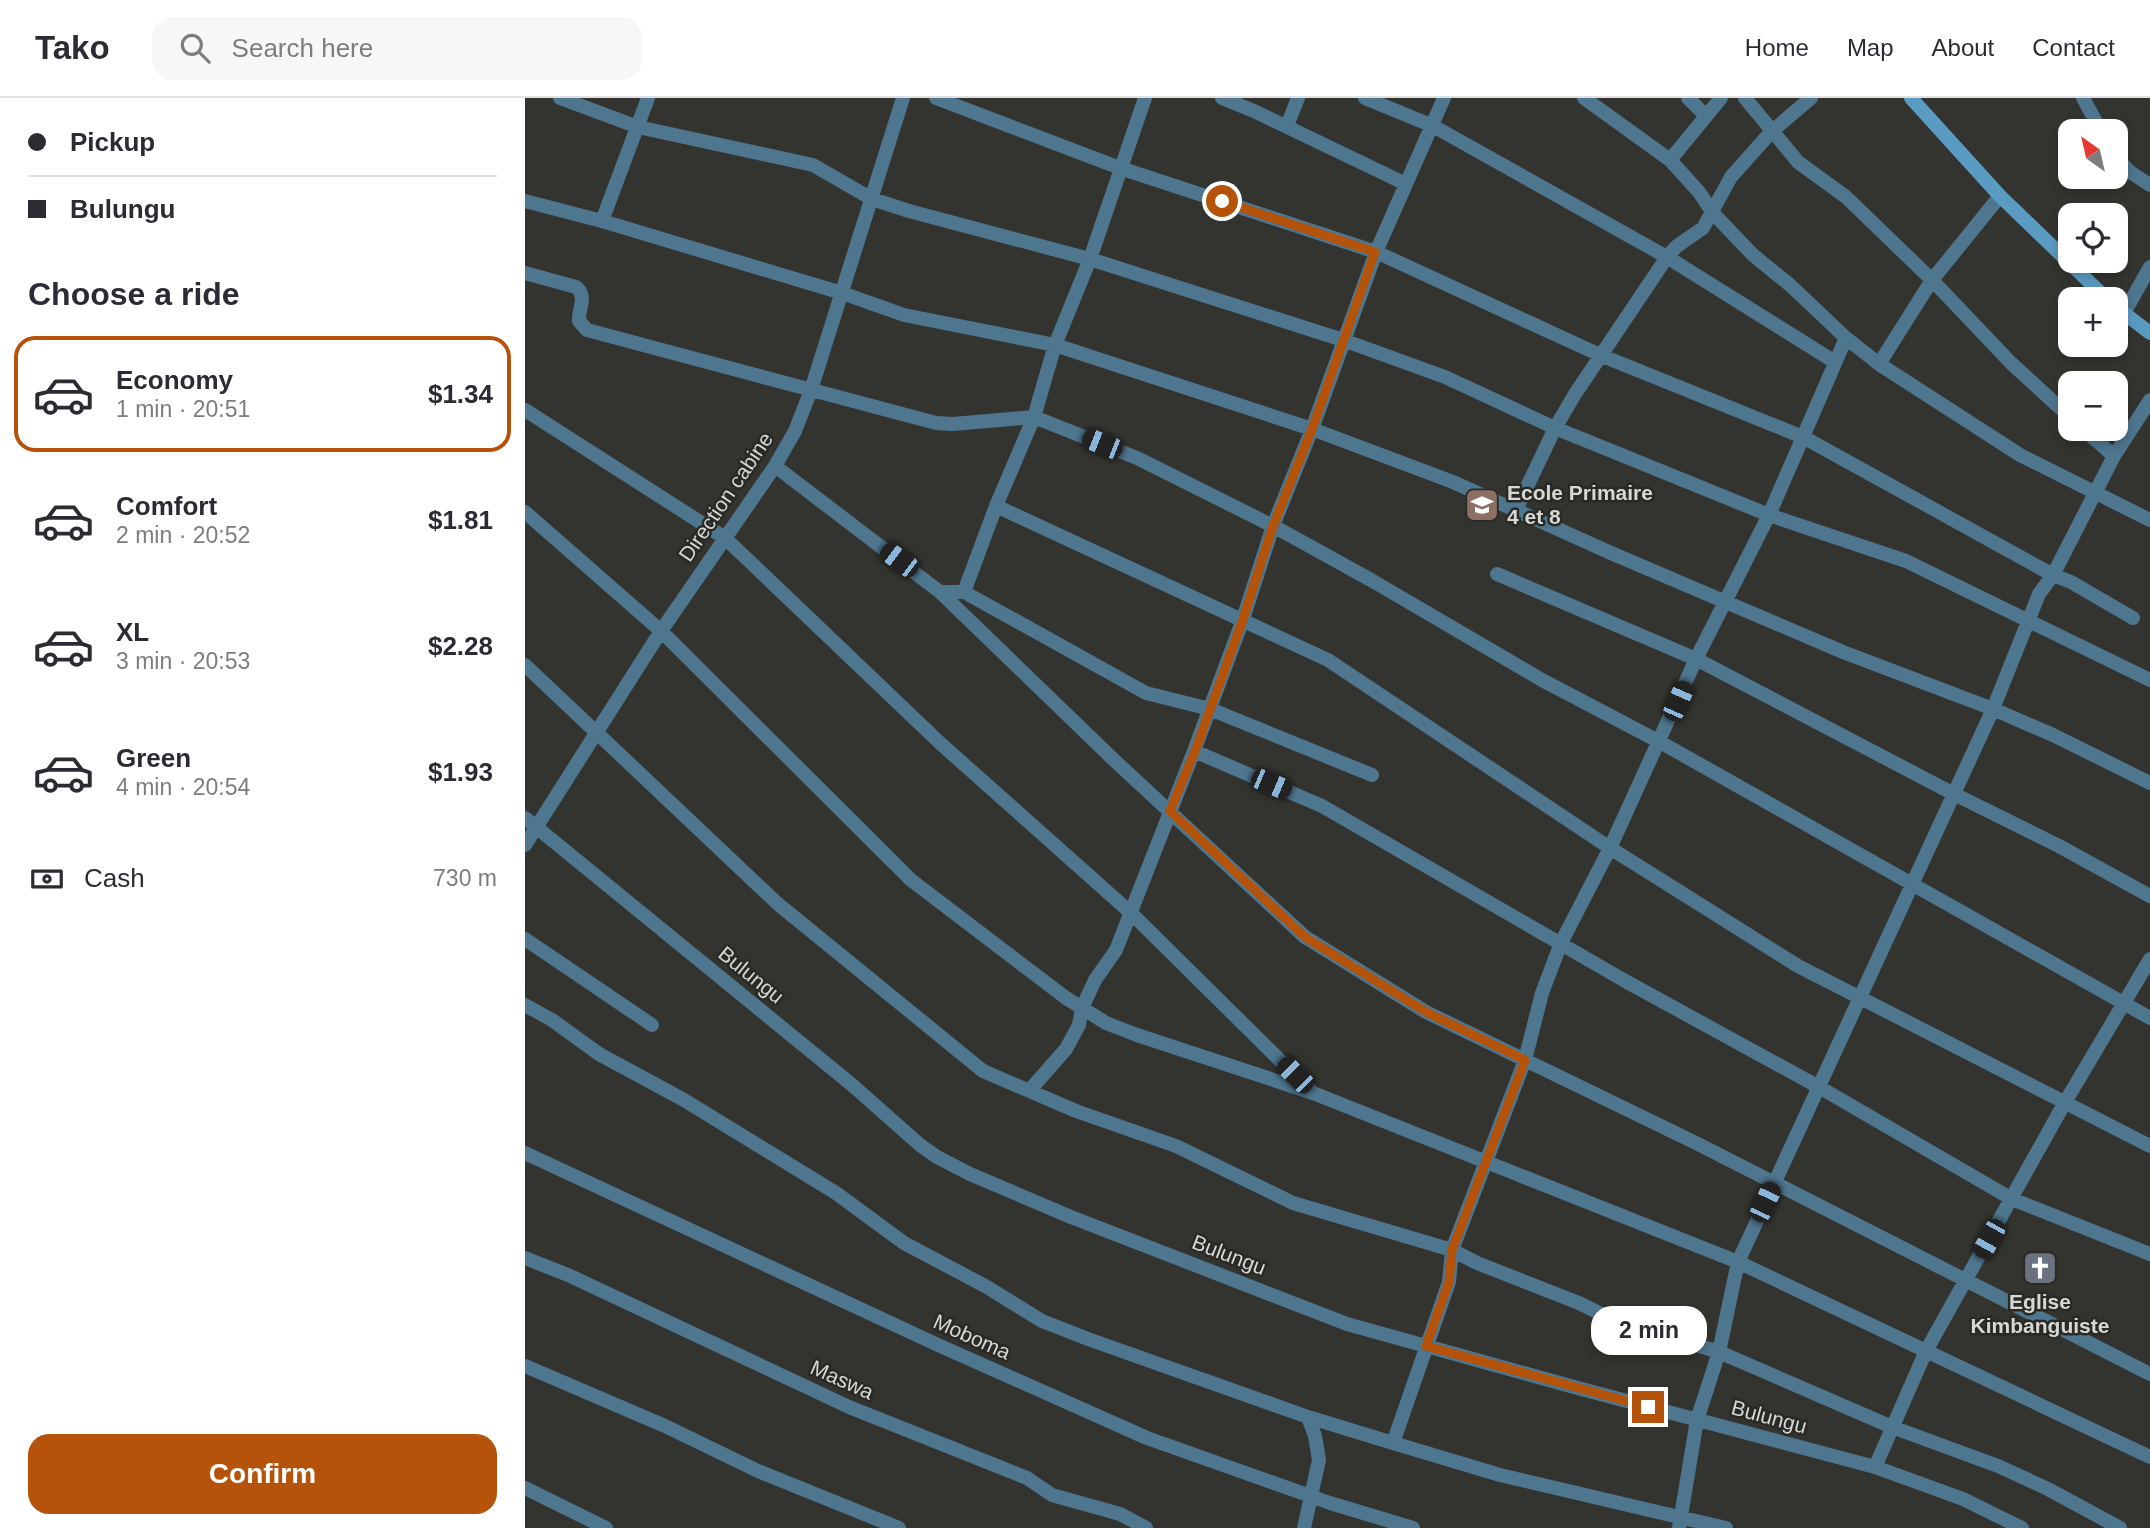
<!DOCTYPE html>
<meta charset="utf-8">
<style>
:root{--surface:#fff;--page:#f7f7f7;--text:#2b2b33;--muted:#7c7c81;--line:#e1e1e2;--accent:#b45309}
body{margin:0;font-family:Helvetica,sans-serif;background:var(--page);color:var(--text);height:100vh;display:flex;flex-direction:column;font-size:26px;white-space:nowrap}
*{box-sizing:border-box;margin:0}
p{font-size:23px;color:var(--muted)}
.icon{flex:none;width:38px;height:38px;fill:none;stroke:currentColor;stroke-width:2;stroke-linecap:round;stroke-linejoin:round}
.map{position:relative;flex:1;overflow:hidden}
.details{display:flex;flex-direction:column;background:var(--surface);width:525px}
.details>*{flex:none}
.banner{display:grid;align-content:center;height:154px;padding:0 28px;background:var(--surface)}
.needle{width:46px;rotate:326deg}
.tools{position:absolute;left:1533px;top:21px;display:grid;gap:14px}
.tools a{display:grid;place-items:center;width:70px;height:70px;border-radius:14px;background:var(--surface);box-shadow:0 4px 10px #0003;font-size:35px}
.end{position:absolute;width:32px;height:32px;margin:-16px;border:9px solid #b45309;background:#fff;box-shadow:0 0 0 4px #fff}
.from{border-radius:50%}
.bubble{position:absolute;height:49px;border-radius:21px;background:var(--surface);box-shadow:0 4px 10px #0003;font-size:23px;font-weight:700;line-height:49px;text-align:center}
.car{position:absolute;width:21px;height:42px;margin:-21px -10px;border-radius:9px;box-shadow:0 0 5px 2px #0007;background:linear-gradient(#222 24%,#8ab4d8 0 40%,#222 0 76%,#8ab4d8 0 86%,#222 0)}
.banner b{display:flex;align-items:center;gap:24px;height:66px;font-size:26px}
.banner b+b{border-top:2px solid var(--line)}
.banner i{width:18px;height:18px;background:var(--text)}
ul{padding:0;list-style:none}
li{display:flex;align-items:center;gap:21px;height:116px;margin:0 14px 10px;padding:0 14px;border:4px solid transparent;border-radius:21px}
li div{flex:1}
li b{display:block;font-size:26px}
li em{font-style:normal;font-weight:700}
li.current{border-color:var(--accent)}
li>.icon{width:63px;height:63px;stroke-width:1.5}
h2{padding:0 28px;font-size:32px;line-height:84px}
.pay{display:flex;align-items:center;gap:18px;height:77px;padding:0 28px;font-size:26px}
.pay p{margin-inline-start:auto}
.action{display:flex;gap:14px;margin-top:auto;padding:14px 28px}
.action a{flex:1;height:80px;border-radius:21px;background:var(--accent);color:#fff;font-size:28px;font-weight:700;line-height:80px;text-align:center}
header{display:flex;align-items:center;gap:42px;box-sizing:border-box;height:98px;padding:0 35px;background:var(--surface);border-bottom:2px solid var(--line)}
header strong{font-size:33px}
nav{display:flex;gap:38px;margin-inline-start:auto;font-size:24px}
.search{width:490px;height:63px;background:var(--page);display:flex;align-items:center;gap:18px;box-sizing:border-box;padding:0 24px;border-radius:21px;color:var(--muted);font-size:26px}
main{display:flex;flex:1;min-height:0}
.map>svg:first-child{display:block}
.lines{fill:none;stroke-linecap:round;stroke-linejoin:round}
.street{stroke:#4e768e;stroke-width:14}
.secondary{stroke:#5a9bc1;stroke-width:14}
.route{stroke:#b45309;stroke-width:9}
.labels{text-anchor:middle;stroke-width:5;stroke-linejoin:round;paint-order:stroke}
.poi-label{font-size:21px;font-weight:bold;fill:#d7d7d5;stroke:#292925;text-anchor:start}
.street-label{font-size:21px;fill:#d7d7d5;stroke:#292925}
</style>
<header>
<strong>Tako</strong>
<div class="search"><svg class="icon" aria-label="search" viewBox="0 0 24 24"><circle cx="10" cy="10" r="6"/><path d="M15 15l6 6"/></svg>Search here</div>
<nav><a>Home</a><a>Map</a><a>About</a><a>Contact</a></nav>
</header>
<main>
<section class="details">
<div class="banner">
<b><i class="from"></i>Pickup</b>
<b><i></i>Bulungu</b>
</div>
<h2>Choose a ride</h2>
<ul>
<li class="current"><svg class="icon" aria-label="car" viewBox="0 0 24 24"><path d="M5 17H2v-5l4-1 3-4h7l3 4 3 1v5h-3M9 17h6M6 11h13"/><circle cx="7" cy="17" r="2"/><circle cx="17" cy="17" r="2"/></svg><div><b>Economy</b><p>1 min · 20:51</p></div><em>$1.34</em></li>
<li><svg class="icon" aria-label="car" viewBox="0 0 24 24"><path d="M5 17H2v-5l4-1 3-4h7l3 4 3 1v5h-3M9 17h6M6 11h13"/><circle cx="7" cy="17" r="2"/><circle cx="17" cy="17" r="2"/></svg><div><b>Comfort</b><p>2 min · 20:52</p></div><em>$1.81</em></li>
<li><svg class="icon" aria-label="car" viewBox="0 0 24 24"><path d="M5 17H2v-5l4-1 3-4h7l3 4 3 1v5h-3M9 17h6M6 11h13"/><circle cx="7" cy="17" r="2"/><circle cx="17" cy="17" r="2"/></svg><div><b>XL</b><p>3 min · 20:53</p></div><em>$2.28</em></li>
<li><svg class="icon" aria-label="car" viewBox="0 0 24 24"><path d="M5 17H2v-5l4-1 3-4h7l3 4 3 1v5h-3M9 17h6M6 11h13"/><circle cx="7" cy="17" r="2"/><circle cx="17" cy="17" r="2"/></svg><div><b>Green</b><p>4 min · 20:54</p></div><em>$1.93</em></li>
</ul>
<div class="pay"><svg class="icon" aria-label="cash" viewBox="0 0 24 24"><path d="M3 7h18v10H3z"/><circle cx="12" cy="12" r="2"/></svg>Cash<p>730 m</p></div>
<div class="action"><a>Confirm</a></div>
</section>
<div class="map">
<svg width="1625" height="1430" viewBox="0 0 1625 1430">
<rect width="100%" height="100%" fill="#33332f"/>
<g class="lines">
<path class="street" d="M35,0l78,29 175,38 59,34 37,12 181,48 253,81 102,37 110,51 214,87 137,46 244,119
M411,0l184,70 256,84 224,103 203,82 250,138 18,7 62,36
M697,0l32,13 152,73
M840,0l68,28 234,131 168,105
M1059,0l86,62 29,32 14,21 40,42 37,30 56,53 33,26 141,91 130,65
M1163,0l17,17
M1220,0l53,64 48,35 86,83 79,83 59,54
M1558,0l18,33
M762,28l11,-28
M1591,59l14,15 20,13
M1145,62l51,-62
M0,103l77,20 240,72 62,22 151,30 257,84 141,53 158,71 232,99 150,57 60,26 97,48
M77,123l46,-123
M0,175l51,14c12,10 2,21 3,34l8,9 349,93 17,1 81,-7 103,41 136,68 98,54 171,100 118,62 490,276
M1599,215l26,-46
M1354,266l53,-84 68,-84
M0,312l200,128 215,205 191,170 179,177
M1558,331l31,27
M250,368l165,126 174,168 191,177 121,75 270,131 454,231
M471,408l332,154 282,188 188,118 352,180
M991,412l39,-82 20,-34 92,-137 10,-11 26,-18 28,-51 40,-45 40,-34
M0,414l136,119 250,249 155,118 40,25 31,12 176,58 425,169 412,195
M972,476l199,85 258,135 105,52 91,50
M415,494h24l182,101 64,16 162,66
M439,494l32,-86 38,-89 21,-72 35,-86 55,-161
M0,567l253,239 205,167 93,40 100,35 117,57 159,47 25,13 102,40 36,18 26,10 26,5 52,16 173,75 106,39 50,23 72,39
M669,653l128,55 305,176 192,105 193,112 138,55
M0,720l326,266 69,61 17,12 33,17 101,43 276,107 227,63 301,80 88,32 59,29
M0,747l136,-214 114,-165 20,-35 16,-41 92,-292
M0,841l127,86
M0,907l27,15 47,34 85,46 152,93 68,50 83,44 55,34 46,18 220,78 85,26 107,32 226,53
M504,993l37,-42 13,-24 3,-17 13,-28 21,-30 78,-199 48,-129 31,-96 39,-97 64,-177 68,-154
M0,1055l413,192 209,93 183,65 83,25
M0,1160l43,17 281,132 178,71 25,17 68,19 26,14
M0,1268l140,60 93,45 141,57
M868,1345l56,-161 3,-32 73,-190 17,-67 19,-50 49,-95 86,-189 73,-144 77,-177
M1350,1369l51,-116 138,-247 86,-145
M0,1390l81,40
M779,1430l15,-68 -4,-24 -7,-19
M1154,1430l18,-108 22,-68 19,-90 255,-553 46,-115 14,-19 61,-119 36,-56"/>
<path class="secondary" d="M1386,0l89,98 107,103
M1591,209l34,26"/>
</g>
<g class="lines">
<path class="route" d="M697,103l153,51 -63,177 -39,97 -31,96 -47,129 -25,60 135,126 121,75 99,48 -73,190 -3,32 -23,64 222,61"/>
</g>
<defs>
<g id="school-square" transform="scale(1.75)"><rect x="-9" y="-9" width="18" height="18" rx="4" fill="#8d6e63" stroke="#292925"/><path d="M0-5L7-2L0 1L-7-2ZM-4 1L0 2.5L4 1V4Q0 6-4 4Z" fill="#fff"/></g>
<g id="church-square" transform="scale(1.75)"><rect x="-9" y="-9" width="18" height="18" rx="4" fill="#6b7280" stroke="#292925"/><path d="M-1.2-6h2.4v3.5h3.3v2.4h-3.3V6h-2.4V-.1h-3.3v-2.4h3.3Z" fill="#fff"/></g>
</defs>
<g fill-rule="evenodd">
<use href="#school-square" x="957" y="407"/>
<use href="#church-square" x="1515" y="1170"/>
</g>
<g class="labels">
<g class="poi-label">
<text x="982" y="402">Ecole Primaire<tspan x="982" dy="24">4 et 8</tspan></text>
<text x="1515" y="1211" text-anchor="middle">Eglise<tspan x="1515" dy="24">Kimbanguiste</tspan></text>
</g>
<g class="street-label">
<text transform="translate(201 399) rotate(-56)" y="7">Direction cabine</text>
<text transform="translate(226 877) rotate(39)" y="7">Bulungu</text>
<text transform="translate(704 1157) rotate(21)" y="7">Bulungu</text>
<text transform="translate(447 1239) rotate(24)" y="7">Moboma</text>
<text transform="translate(317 1282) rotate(24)" y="7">Maswa</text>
<text transform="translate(1244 1319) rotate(15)" y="7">Bulungu</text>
</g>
</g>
</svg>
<div class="tools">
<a><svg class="needle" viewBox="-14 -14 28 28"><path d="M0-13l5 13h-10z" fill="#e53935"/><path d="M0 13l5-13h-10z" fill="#7c7c81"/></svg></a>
<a><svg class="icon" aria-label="locate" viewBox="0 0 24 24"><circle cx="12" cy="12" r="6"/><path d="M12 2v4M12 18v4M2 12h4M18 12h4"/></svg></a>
<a>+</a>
<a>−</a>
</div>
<i class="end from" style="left:697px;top:103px"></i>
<i class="end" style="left:1123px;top:1309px"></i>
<div class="bubble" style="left:1066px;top:1208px;width:116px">2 min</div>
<i class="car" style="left:577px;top:346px;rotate:292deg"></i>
<i class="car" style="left:374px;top:462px;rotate:307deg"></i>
<i class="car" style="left:1153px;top:603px;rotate:24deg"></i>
<i class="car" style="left:746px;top:686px;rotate:113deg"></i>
<i class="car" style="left:770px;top:977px;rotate:315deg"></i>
<i class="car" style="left:1240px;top:1104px;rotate:25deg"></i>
<i class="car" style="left:1464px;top:1141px;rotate:209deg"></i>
</div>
</main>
